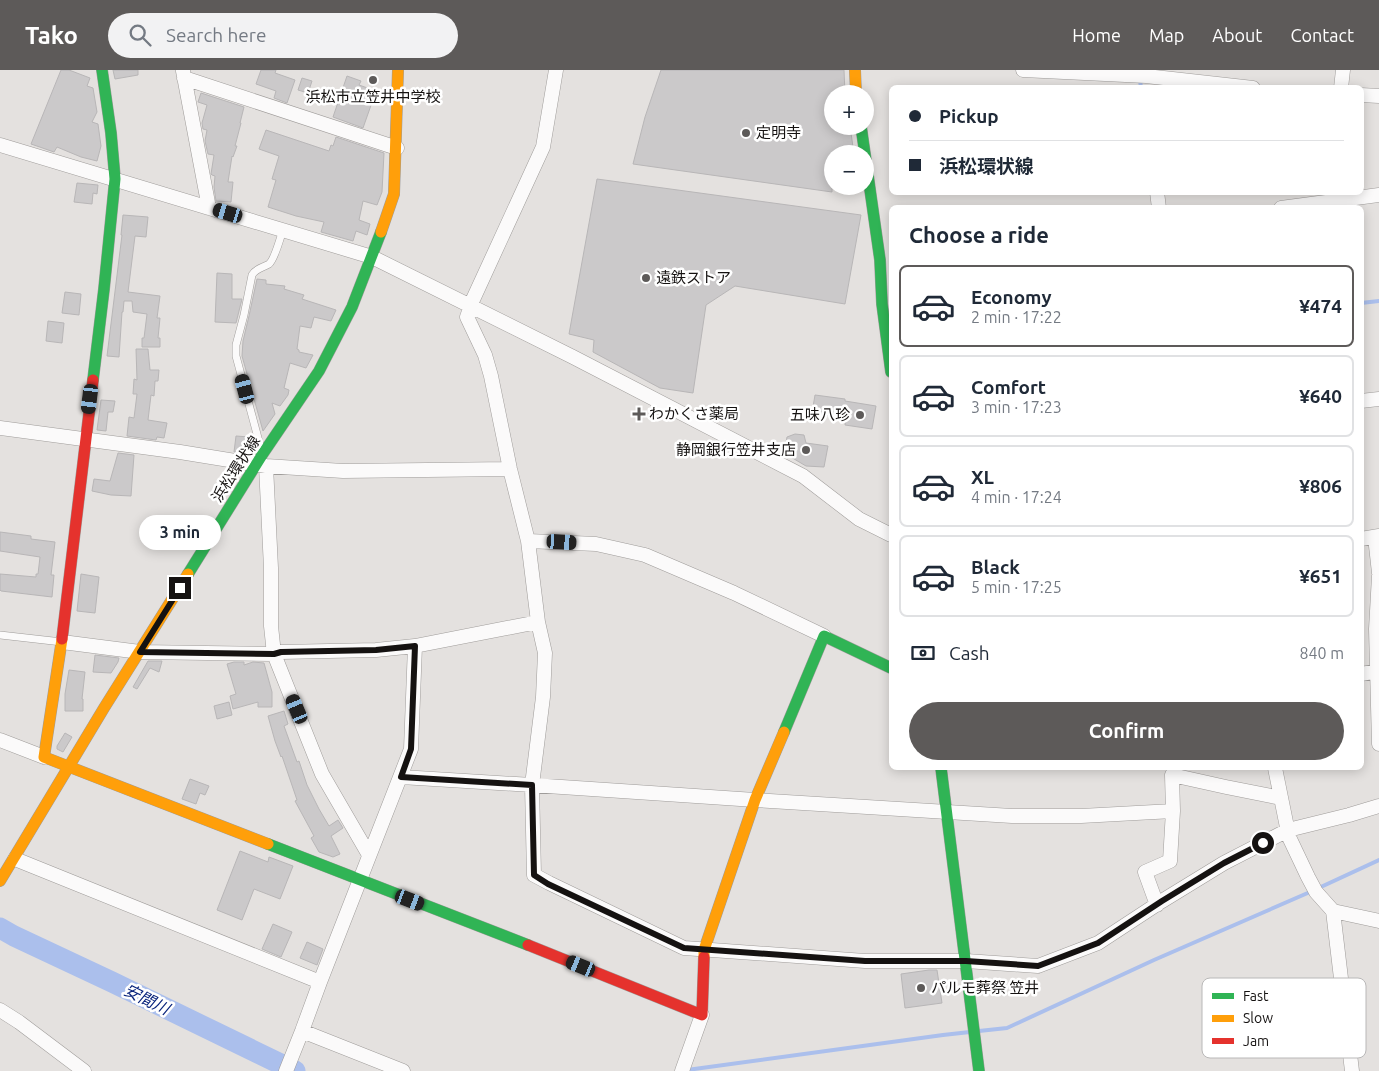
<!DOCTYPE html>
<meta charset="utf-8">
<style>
:root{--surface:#fff;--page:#f2f2f3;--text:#1f2937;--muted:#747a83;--line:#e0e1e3;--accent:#5d5a59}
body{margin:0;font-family:Ubuntu,"Noto Sans JP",sans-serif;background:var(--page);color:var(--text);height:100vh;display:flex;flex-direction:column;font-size:19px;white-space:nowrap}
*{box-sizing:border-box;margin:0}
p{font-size:16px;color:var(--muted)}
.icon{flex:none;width:28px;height:28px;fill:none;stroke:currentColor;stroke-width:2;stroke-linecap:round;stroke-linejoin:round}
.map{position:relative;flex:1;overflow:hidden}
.details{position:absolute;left:889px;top:135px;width:475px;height:565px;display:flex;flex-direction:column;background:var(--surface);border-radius:8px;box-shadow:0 2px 12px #0003}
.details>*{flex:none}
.banner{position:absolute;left:889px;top:15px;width:475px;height:110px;border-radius:8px;box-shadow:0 2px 12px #0003;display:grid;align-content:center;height:110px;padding:0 20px;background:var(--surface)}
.controls{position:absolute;left:824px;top:15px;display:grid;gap:10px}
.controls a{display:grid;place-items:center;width:50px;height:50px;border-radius:50%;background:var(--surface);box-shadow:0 2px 12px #0003;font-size:25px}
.end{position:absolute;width:22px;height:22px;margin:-11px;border:6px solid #151211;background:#fff;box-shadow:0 0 0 2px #fff}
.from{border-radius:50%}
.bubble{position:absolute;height:35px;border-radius:18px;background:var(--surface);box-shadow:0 2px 12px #0003;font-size:16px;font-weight:700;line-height:35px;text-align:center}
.car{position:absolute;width:15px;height:30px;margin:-15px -8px;border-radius:6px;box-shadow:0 0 4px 1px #0007;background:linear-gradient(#222 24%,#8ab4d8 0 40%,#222 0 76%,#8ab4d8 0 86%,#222 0)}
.banner b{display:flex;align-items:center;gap:18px;height:48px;font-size:19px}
.banner b+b{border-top:1px solid var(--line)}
.banner i{width:12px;height:12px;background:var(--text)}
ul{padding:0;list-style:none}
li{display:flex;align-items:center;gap:15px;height:82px;margin:0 10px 8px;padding:0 10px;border:2px solid var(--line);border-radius:8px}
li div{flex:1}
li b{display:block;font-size:19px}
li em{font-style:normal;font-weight:700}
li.current{border-color:var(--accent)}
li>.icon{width:45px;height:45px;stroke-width:1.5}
h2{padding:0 20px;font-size:22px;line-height:60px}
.pay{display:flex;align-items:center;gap:12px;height:55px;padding:0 20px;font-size:19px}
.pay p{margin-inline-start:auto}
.action{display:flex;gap:10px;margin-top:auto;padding:10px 20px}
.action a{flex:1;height:58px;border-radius:30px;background:var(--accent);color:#fff;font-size:20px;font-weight:700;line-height:58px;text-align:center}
header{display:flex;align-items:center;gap:30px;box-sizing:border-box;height:70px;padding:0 25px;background:var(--accent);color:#fff}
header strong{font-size:24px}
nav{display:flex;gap:28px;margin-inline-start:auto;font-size:18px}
.search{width:350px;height:45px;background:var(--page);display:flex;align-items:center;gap:12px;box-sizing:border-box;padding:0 18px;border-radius:28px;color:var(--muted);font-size:19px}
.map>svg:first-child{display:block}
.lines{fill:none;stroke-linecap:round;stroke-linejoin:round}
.stream{stroke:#abbfec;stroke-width:4}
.river{stroke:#abbfec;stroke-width:21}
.building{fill:#cbc9ca;stroke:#b8b6b7}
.lane-casing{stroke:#9f9c9a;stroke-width:8}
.street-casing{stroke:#9f9c9a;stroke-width:15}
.fast-casing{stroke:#9f9c9a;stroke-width:12}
.slow-casing{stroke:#9f9c9a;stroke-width:12}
.jam-casing{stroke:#9f9c9a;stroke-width:12}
.lane{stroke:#fbfafa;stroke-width:7}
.street{stroke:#fbfafa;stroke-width:14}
.fast{stroke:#30b455;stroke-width:11}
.slow{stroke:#ff9f0a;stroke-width:11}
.jam{stroke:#e5322d;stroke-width:11}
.route{stroke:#151211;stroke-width:6}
.poi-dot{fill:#5d5a59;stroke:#fff;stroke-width:2}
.labels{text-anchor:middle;stroke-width:5;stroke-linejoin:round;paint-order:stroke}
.poi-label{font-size:15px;fill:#151211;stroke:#fff;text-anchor:start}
.street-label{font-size:15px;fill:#151211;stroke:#fff}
.water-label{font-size:16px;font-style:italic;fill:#08237c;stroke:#fff}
.key{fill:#fff;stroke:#b9b8b8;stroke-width:1}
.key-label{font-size:14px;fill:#151211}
</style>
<header>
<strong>Tako</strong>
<div class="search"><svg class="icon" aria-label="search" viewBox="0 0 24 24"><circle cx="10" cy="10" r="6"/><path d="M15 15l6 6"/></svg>Search here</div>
<nav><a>Home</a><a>Map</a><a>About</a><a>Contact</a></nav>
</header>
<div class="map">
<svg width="1379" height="1001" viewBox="0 0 1379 1001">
<rect width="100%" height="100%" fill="#e4e1df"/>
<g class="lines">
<path class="stream" d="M1140,10l1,8
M1361,233l18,-2
M979,961l28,-3 147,-68 156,-68 69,-32
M687,1000l256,-35 27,-3"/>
<path class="river" d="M0,858l14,8 98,46 183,89"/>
</g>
<path class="building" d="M61,0h8l21,8 -3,8 6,2 4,24 -5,10 6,2 3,22 -4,15 -16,-4 -24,-10 -3,5 -23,-8z
M113,0h25v5l-23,4z
M261,0h15l-1,3 20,7 -8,23 -13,-5 2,-7 -20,-7z
M661,0h183l1,24h-13v32h18l4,28h-22v38l-199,-28 12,-47z
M347,6l14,5 -2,4 17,6 -13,37 -30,-11z
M302,8l10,3 -4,12 -10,-3z
M201,23l43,14 -4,16h1l-6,23h2l-4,11 -1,-1 -4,26h5l-2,20 -15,-1 -2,-14 1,-11 -3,-1 -1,-1 3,-19 -6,-1 -3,-13 2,-11 -4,-1 -1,-6 5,-18 -9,-3z
M266,60l63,21 2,-6 2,1 3,-9 48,16 -2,39 -5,13 -14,-4 -4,19 11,4 -3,11 -11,-4 -3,10 -32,-9 3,-10 -28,-6 -28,-9 8,-27 -4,-1 7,-23 -20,-7z
M597,109l264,36 -16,89 -110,-18 -29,19 -13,88 -33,-5 -67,-36 1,-12 -25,-6z
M77,113l21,2 -1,9 -4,-1 -1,11 -18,-2z
M123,145l25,2 -2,20 -11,-1 -7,56 32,4 -3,22h3l-2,20h2v9h-18v-9h2l3,-24 -14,-2 -1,-11h-8l-1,11h-1l-3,45 -12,-1 15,-121h-1z
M217,203l15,1v25h10l-6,24 -21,-1z
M257,209l9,1v4l19,2 -1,3 20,6 -2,4 34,11 -5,11 -17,-4 -3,11 -11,-2 -3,23 2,1v2l14,3 -7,13 -16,-5 -6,25 5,2 -1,5 -8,11 -8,-3 3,11 -12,17 -21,-75 1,-15 6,-25z
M65,222l16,2 -2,21 -17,-2z
M48,251l16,2 -2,20 -16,-2z
M136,279h12l2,21h9l-1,11h-3l-1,15 -3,-1 -3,25 19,3 -3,15 -7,-1 -1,3 -29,-4 2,-19 5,1 3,-24h-4l1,-15 3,1z
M815,325l30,4v2l31,5 -4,23 -27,-4 1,-7 -34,-5z
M101,330l14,1 -2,11h-5l-2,19 -9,-1z
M795,364l9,1 2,8 22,3 -4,21 -18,-1 -22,-13 3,-16z
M236,366l13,1 -2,17 -13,-2z
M118,383l16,2 -3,41 -20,-1 -19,-4 2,-12 16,2z
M0,462l31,4v3l24,3 -4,33h3l-2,22 -51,-6 -1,-1v-16l36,3v-3h2l2,-17 -40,-6z
M81,504l18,3 -4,36 -18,-2z
M95,585l24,3 -1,4 -7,11 -18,-1z
M148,591h14l-3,11 -9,-4 -13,21 -4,-2z
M234,592h10v3l9,-3 11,1 8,29v15h-14v-5l-25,7 -3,-13 6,-2 -9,-30z
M69,600l16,2 -3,27h1v12h-18v-17z
M229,632l3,13 -15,4 -3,-13z
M284,641l4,13 -4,2 13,36 2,-1 8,24 12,24 10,17 9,-6 5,8 -12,8 9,18 -7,3 -14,-5 -8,-14 3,-2 -19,-35 2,-1 -15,-44 -1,1 -6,-16 -7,-25z
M65,663l7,4 -9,15 -6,-3v-3z
M190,709l19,7 -4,9 -5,-2 -4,11 -14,-5z
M240,781l28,11 1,-5 24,9 -13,33 -26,-10 -12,31 -25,-10z
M273,854l19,8 -11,25 -19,-8z
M307,872l16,7 -6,16 -17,-7z
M929,900h8l5,33 -37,5 -4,-34z"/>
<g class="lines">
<g class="lane-casing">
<path id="lane" d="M261,379l-25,-93v-11l8,-30 8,-40c4,-7 10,-7 17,-11 6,-5 11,-26 14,-34
M0,565l62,7"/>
</g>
<g class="street-casing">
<path id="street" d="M1023,0l123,6 107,12
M183,1l26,137
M184,8l213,70
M1341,18l2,-18
M1361,25l18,1
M0,75l372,112 201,100 230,119 56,43 32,16
M1157,122l2,16
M1281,138l98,-13
M470,236l73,-159 13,-77
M471,236l-4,11 18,38 6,21 19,93 18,72
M1361,331l18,-2
M0,358l180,24 86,14 77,5 167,-2
M266,396l5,102v58l3,28 48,120 47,81
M1375,467l4,36
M1361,469l18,-3
M1379,506l-3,53 3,115
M62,572l78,10 134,2 7,-2 95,-2 39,-4 -4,103 -91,233 -18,49 -16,40
M415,576l123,-24 -10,-81 68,3 49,11 89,38 90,43
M1361,604l18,-3
M0,670l44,17
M1275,698l14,69 19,40 8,15 17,19 46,10
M401,707l131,8 11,-88 2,-44 -7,-31
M1281,728l-55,-11 -54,-12 1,36 -92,5h-69l-257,-16 -223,-15 2,90 15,8 135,65 181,13h101l72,5 60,-23 64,-42 62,-38 64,-33 61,-15 30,-9
M15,789l305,123
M1157,835l-12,-33 25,-11 3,-50
M1333,841l19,160
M0,940l19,12 65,49
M302,961l101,40
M682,1001l20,-56"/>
</g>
<g class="fast-casing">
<path id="fast" d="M861,56l19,134 2,44 9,68
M93,310l11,-91 11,-110 -4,-46 -9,-63
M188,504l74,-119 57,-84 33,-64 29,-75
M784,662l40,-96 67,32
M941,698l38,303
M268,774l260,101"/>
</g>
<g class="slow-casing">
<path id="slow" d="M855,0l1,24
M381,162l13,-38 4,-124
M62,569l-18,118 224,87
M0,811l104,-173 84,-134
M704,887v-7l51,-150 29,-68"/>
</g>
<g class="jam-casing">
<path id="jam" d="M62,569l31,-259
M528,875l174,70 2,-58"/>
</g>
<use href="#lane" class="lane"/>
<use href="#street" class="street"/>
<use href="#fast" class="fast"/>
<use href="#slow" class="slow"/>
<use href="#jam" class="jam"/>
</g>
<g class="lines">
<path class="route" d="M180,518l-40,64 134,2 7,-2 95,-2 39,-4 -4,103 -10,28 131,8 2,90 14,9 136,64 181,13h101l72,5 60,-23 64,-42 62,-38 39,-20"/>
</g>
<g class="poi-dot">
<circle cx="373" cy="10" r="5"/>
<circle cx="746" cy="63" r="5"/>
<circle cx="646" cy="208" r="5"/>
<path d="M636.5 336.5h5v5h5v5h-5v5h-5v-5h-5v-5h5z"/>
<circle cx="860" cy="345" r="5"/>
<circle cx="806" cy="380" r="5"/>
<circle cx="921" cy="918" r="5"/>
</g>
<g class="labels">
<g class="poi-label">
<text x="373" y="32" text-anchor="middle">浜松市立笠井中学校</text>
<text x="756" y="68">定明寺</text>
<text x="656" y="213">遠鉄ストア</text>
<text x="649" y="349">わかくさ薬局</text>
<text x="850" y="350" text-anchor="end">五味八珍</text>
<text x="796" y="385" text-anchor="end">静岡銀行笠井支店</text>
<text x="931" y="923">パルモ葬祭 笠井</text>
</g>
<g class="street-label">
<text transform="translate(236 399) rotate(-57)" y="5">浜松環状線</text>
</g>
<g class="water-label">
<text transform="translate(147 929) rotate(26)" y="6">安間川</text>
</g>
</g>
<rect x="1202" y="908" width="164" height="80" rx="8" class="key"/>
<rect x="1212" y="923" width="22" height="6" fill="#30b455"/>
<rect x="1212" y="945" width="22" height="7" fill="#ff9f0a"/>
<rect x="1212" y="968" width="22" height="6" fill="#e5322d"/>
<g class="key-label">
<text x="1243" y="931">Fast</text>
<text x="1243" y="953">Slow</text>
<text x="1243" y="976">Jam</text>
</g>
</svg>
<div class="controls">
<a>+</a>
<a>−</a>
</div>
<i class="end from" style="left:1263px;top:773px"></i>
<i class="end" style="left:180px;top:518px"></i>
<div class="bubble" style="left:139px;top:445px;width:82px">3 min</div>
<i class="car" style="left:228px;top:143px;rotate:287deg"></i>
<i class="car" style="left:245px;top:319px;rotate:345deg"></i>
<i class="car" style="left:90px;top:329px;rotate:187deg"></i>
<i class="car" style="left:562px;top:472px;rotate:93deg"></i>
<i class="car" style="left:297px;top:639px;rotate:337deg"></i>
<i class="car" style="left:410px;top:830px;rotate:111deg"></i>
<i class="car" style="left:581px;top:896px;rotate:292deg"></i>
<div class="banner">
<b><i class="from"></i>Pickup</b>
<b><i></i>浜松環状線</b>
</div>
<section class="details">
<h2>Choose a ride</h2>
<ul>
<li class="current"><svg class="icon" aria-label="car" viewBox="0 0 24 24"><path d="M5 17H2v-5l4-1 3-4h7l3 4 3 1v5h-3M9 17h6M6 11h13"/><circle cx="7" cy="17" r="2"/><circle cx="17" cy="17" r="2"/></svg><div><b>Economy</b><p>2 min · 17:22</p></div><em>¥474</em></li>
<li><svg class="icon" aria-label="car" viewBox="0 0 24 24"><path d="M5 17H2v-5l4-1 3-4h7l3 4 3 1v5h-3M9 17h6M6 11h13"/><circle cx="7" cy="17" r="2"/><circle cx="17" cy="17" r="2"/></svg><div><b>Comfort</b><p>3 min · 17:23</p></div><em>¥640</em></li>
<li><svg class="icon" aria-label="car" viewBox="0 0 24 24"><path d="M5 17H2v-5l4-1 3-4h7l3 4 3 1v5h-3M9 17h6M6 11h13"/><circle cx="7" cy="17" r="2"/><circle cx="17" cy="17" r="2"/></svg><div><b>XL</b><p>4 min · 17:24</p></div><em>¥806</em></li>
<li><svg class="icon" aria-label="car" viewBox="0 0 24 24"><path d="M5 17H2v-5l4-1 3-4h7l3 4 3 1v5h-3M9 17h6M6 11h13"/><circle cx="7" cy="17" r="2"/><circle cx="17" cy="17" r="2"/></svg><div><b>Black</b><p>5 min · 17:25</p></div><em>¥651</em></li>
</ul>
<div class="pay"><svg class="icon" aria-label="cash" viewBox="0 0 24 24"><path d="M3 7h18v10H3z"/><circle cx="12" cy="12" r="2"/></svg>Cash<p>840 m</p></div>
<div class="action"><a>Confirm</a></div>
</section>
</div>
